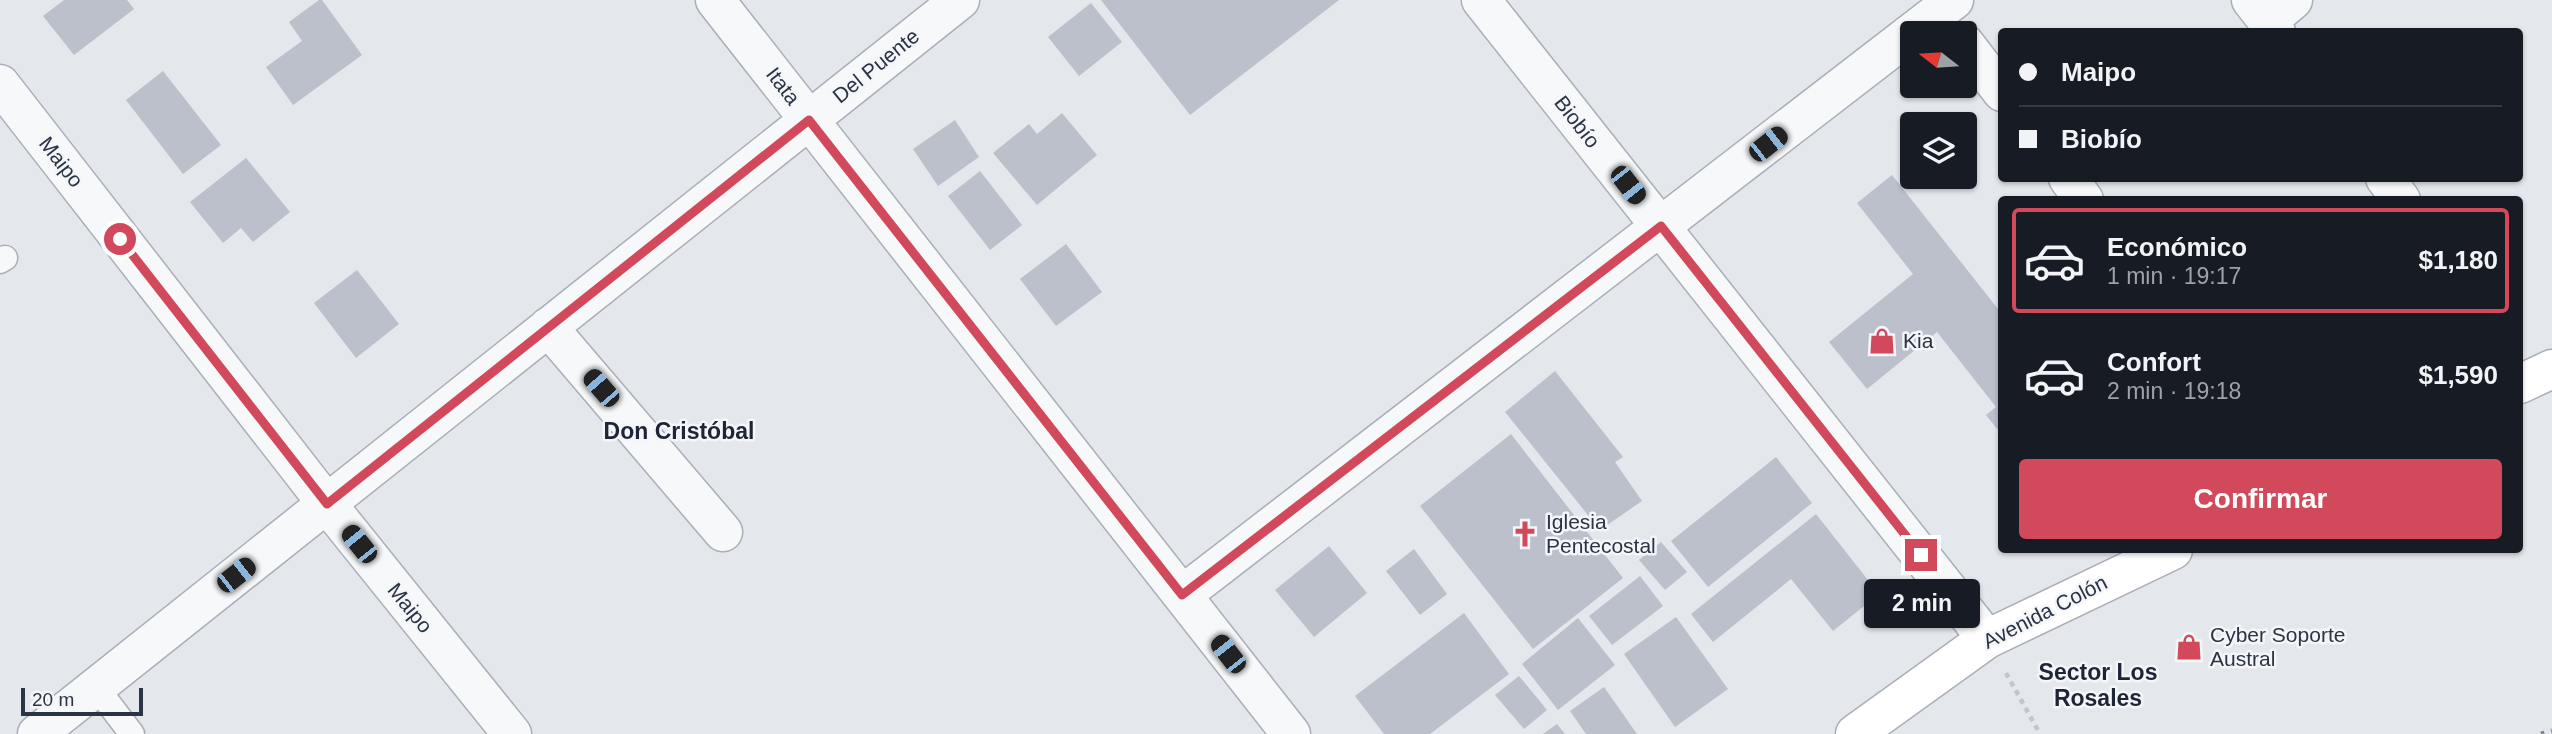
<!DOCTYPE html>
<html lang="es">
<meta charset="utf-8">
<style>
:root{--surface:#171b24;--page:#20242c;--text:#f1f3f6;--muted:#9ea1a6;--line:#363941;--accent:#d1495b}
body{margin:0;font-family:Helvetica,sans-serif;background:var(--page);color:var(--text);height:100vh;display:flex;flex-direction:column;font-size:26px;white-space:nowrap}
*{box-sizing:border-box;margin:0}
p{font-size:23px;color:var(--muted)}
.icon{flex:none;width:38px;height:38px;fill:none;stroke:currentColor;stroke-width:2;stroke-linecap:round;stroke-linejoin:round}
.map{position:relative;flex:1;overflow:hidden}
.drawer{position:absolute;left:1998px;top:196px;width:525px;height:357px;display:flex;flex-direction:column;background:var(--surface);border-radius:7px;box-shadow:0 2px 5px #0004}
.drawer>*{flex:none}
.hud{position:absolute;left:1998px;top:28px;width:525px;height:154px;border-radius:7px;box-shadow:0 2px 5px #0004;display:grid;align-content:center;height:154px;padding:0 21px;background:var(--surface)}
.needle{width:46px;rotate:287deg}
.fabs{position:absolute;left:1900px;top:21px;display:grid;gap:14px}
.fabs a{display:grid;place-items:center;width:77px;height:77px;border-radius:7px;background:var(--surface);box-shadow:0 2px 5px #0004;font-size:35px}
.scale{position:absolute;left:21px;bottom:18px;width:122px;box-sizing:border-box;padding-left:7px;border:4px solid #2b3445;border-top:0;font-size:19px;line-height:24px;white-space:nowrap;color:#2b3445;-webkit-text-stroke:5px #f4f6f9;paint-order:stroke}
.end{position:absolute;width:32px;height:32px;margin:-16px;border:9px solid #d1495b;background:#fff;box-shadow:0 0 0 4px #fff}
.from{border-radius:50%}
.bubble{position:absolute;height:49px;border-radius:7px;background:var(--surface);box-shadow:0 2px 5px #0004;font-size:23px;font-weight:800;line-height:49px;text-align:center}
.car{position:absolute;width:21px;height:42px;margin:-21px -10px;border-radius:9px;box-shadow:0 0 5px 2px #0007;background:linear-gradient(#222 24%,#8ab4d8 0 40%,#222 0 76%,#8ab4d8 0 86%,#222 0)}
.hud b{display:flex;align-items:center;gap:24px;height:66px;font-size:26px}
.hud b+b{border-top:2px solid var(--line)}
.hud i{width:18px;height:18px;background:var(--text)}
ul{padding:12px 0 0;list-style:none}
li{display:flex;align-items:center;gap:21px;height:105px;margin:0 14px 10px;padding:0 7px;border:4px solid transparent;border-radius:7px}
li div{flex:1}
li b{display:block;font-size:26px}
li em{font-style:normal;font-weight:800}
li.active{border-color:var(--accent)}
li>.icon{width:63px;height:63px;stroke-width:1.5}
.button{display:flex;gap:14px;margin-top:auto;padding:14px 21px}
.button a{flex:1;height:80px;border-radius:7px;background:var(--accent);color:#fff;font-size:28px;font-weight:800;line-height:80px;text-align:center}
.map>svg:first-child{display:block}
.building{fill:#bbc0ca}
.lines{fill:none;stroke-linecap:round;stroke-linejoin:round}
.lane-casing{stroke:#a9aeb7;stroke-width:27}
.street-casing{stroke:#a9aeb7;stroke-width:41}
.secondary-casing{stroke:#a9aeb7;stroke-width:41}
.path{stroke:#c2c5cb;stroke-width:4.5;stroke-dasharray:5 5;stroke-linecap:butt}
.lane{stroke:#f7f8fa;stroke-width:24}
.street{stroke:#f7f8fa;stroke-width:38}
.secondary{stroke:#fff;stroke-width:38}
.rail{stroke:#7d8696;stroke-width:5;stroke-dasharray:3.5 7;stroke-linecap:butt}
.route{stroke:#d1495b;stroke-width:9}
.labels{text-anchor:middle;stroke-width:5;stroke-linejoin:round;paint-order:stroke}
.street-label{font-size:21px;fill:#2b3445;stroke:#f4f6f9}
.poi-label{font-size:21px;fill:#2b3445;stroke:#f4f6f9;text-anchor:start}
.neighbourhood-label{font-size:23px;font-weight:bold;fill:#1d2536;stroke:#f4f6f9}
</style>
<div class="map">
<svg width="2552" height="734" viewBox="0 0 2552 734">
<rect width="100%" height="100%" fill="#e4e7ec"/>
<path class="building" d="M64,0h63l7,9 -60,46 -31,-39z
M319,0h3l40,55 -69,50 -27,-38 36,-26 -13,-19z
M1101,0h238l-149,115z
M1091,3l31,39 -43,34 -31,-39z
M163,71l58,74 -38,29 -57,-74z
M1062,113l35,42 -60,50 -44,-52 36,-29 8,10z
M955,120l24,37 -41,29 -25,-37z
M246,158l44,54 -37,30 -12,-14 -18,15 -33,-41z
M980,171l42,54 -32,25 -42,-54z
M1892,175l110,139v121l-16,-20 10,-8 -59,-75 -70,57 -38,-47 84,-68 -56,-71z
M1066,244l36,48 -46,34 -36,-47z
M357,270l42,54 -43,34 -42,-55z
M1555,371l68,86 -8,5 27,39 -42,29 -95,-118z
M1511,434l112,144 -90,71 -113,-143z
M1776,457l36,46 -104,84 -37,-46z
M1816,514l63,80 -46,37 -42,-52 -78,63 -22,-28z
M1661,542l26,30 -22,18 -26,-30z
M1329,546l38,47 -53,44 -39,-47z
M1414,549l33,45 -27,21 -34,-44z
M1640,576l23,30 -51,39 -23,-29z
M1464,613l45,61 -79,60h-46l-29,-38z
M1676,617l52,72 -53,38 -51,-73z
M1578,618l37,47 -57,45 -36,-46z
M1519,676l28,34 -23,19 -29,-34z
M1604,687l33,47h-51l-16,-23z
M1557,724l8,10h-22z"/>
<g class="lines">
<g class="lane-casing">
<path id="lane" d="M0,261l5,-3
M96,687l36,47"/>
</g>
<g class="street-casing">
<path id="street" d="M715,0l576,734
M1481,0l506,639
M2251,0l25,32
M2268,21l25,-21
M1965,44l37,48
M0,84l327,420 185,230
M2068,178l16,22
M2385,178l16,22
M548,327l175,205
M1182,595l772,-595
M37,734l923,-734"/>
</g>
<g class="secondary-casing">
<path id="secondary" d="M2520,384l32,-15
M1855,734l132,-95 186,-89"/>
</g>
<path class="path" d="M2006,673l34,61"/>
<use href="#lane" class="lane"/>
<use href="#street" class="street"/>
<use href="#secondary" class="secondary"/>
<path class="rail" d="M2541,734l11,-3"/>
</g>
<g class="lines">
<path class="route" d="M120,239l207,265 482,-384 373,475 479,-369 260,329"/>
</g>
<defs>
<g id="shop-bare" transform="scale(2.1)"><path d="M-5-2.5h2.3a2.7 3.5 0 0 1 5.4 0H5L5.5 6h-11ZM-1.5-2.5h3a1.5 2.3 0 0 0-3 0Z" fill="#d1495b" stroke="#f4f6f9" stroke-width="2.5" paint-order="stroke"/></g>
<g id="church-bare" transform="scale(2.1)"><path d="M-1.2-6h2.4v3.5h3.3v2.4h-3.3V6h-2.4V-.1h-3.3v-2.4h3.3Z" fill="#d1495b" stroke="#f4f6f9" stroke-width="2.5" paint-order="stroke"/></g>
</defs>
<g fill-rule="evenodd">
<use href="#shop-bare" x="1882" y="341"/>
<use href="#church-bare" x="1525" y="534"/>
<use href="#shop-bare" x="2189" y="647"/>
</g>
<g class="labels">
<g class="street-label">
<text transform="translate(876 66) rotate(-39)" y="7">Del Puente</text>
<text transform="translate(783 86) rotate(52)" y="7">Itata</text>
<text transform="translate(1577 122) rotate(52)" y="7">Biobío</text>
<text transform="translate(61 162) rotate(52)" y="7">Maipo</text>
<text transform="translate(410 608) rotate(51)" y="7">Maipo</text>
<text transform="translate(2045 612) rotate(-27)" y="7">Avenida Colón</text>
</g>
<g class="poi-label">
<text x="1903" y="348">Kia</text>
<text x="1546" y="529">Iglesia<tspan x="1546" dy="24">Pentecostal</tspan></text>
<text x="2210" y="642">Cyber Soporte<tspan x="2210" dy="24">Austral</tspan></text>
</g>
<g class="neighbourhood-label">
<text x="679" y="439">Don Cristóbal</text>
<text x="2098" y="680">Sector Los<tspan x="2098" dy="26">Rosales</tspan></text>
</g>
</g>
</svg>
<div class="fabs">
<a><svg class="needle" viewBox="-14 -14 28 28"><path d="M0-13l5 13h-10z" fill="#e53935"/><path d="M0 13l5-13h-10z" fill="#9ea1a6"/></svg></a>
<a><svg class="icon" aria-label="layers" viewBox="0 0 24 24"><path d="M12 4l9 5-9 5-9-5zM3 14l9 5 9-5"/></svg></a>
</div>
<div class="scale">20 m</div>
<i class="end from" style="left:120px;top:239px"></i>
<i class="end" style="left:1921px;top:555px"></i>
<div class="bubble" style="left:1864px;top:579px;width:116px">2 min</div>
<i class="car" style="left:1768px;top:144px;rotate:52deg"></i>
<i class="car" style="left:1628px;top:185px;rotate:142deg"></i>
<i class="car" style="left:601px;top:388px;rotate:319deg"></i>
<i class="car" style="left:359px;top:544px;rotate:321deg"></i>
<i class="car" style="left:236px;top:575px;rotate:52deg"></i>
<i class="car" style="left:1228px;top:654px;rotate:322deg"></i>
<div class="hud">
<b><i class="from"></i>Maipo</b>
<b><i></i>Biobío</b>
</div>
<section class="drawer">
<ul>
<li class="active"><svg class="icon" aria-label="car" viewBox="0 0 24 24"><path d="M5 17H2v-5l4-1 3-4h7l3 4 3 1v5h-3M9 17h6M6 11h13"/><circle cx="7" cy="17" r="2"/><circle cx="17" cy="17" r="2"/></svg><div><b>Económico</b><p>1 min · 19:17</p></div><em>$1,180</em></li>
<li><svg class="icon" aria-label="car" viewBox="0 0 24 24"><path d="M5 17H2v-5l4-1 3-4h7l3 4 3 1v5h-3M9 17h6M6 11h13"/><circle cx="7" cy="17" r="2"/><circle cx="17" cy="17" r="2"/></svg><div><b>Confort</b><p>2 min · 19:18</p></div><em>$1,590</em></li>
</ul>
<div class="button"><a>Confirmar</a></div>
</section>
</div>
